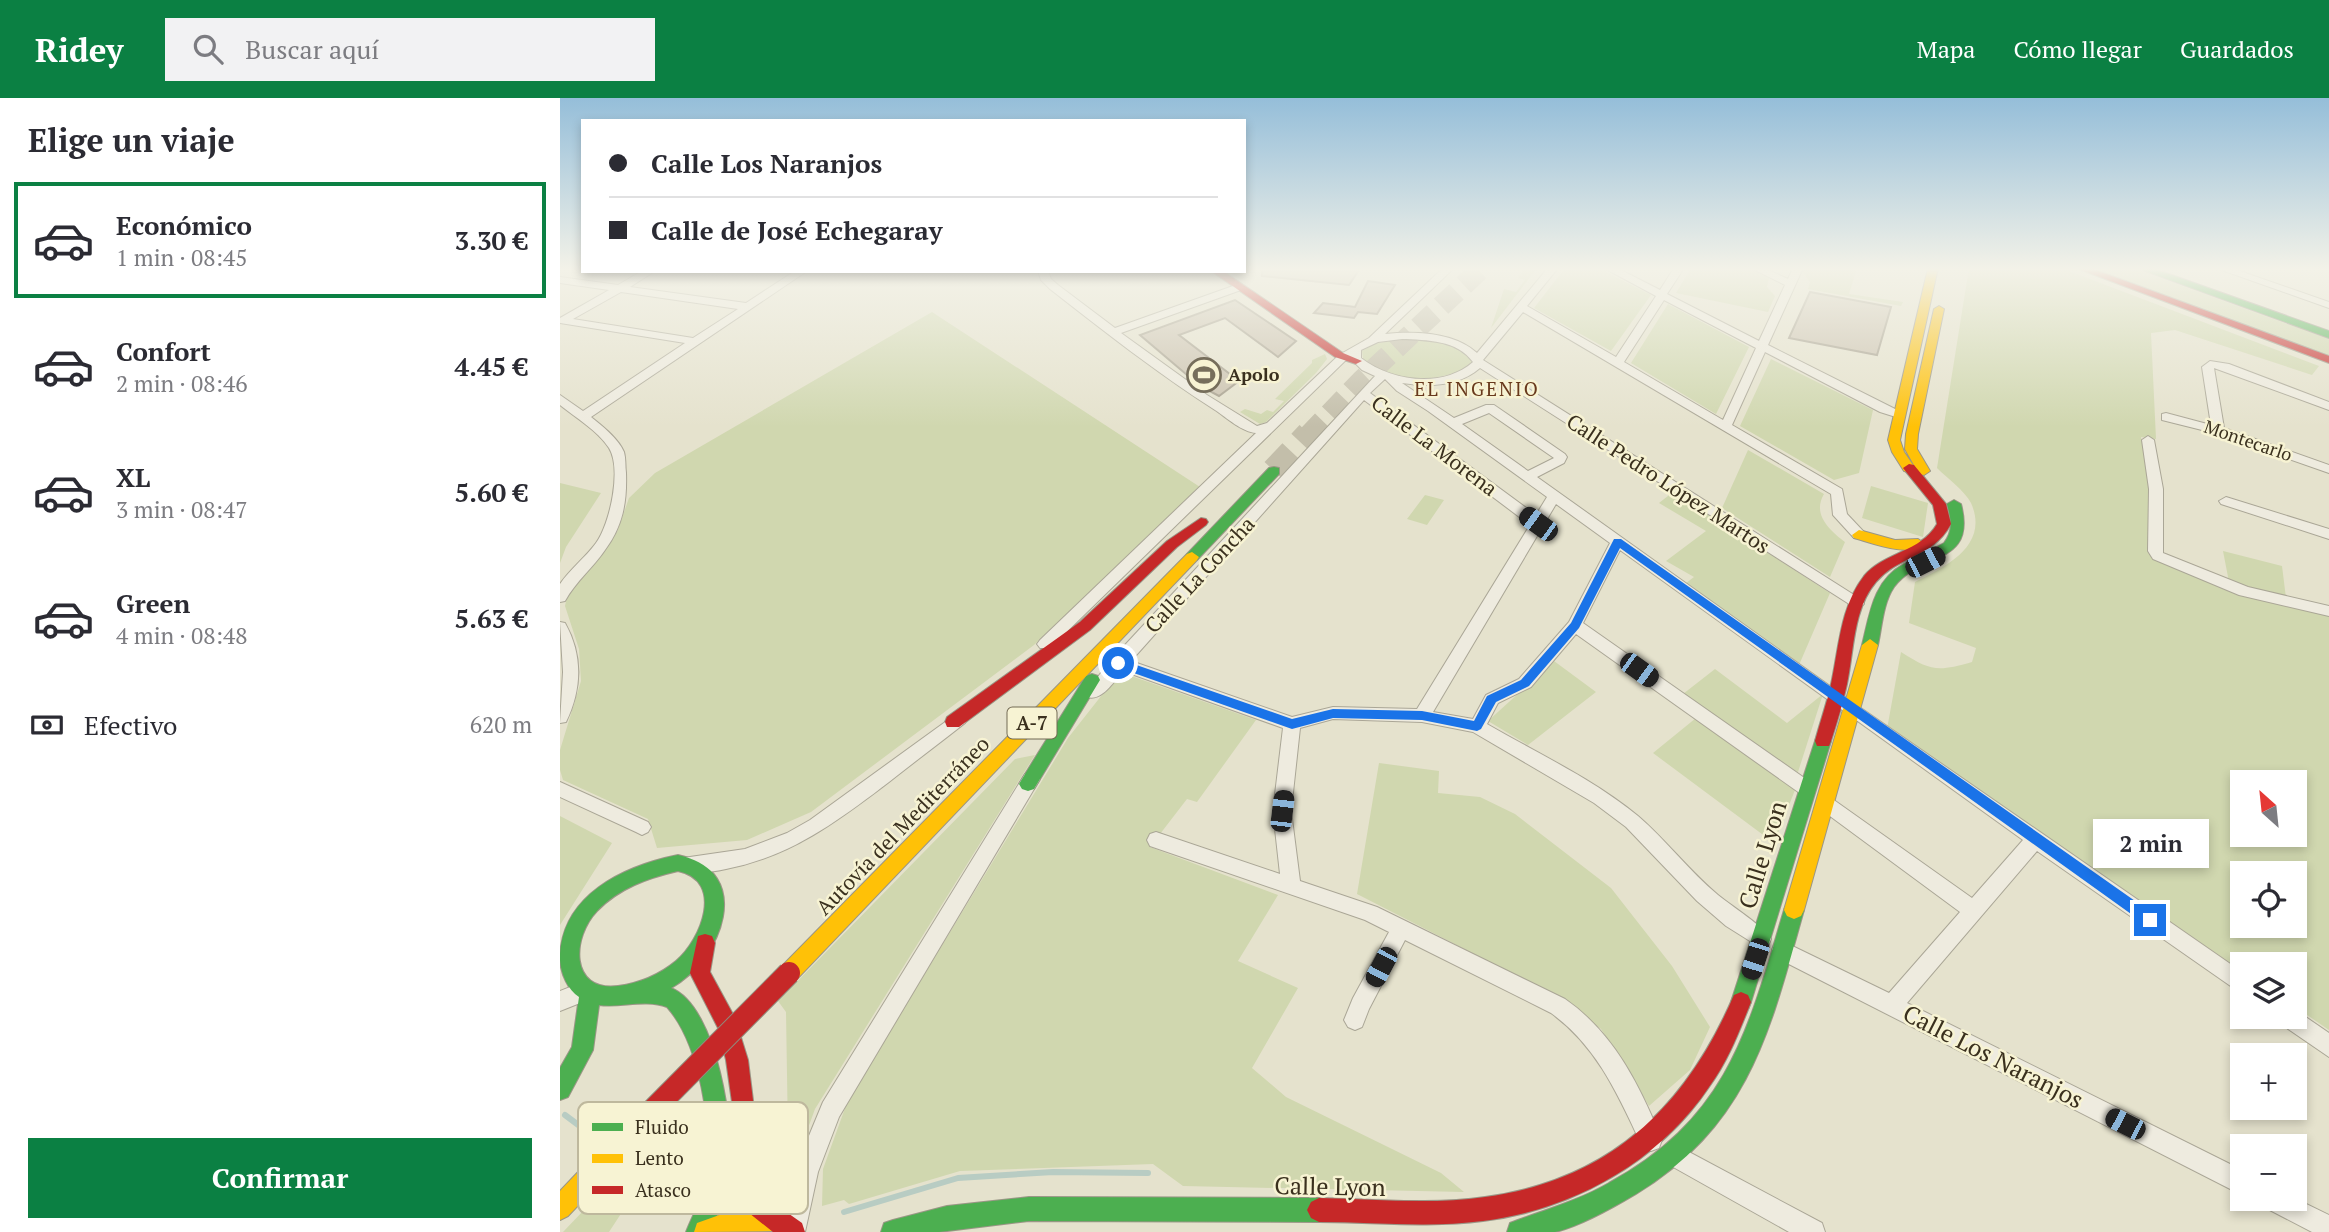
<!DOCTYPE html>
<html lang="es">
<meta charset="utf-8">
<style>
:root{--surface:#fff;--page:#f2f2f3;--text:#2b2b33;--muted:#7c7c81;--line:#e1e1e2;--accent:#0b8043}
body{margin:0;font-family:"PT Serif",serif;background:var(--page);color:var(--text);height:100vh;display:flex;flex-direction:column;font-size:26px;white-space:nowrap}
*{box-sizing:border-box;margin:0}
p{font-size:23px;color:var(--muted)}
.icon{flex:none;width:38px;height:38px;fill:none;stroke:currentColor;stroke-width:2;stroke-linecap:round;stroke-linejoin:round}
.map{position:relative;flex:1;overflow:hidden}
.side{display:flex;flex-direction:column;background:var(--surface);width:560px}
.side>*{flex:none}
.hud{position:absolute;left:21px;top:21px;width:665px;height:154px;border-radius:0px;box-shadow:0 4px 10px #0003;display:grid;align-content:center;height:154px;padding:0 28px;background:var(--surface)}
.needle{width:46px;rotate:333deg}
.buttons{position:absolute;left:1670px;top:672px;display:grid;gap:14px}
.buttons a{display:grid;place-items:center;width:77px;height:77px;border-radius:0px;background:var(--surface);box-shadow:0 4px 10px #0003;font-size:35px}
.end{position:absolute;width:32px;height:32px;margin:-16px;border:9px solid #1a73e8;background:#fff;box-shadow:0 0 0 4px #fff}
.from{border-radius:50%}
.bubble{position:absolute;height:49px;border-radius:0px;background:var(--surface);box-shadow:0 4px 10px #0003;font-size:23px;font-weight:600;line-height:49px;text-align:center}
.car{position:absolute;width:21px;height:42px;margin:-21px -10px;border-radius:9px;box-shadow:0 0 5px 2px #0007;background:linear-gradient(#222 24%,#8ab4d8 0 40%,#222 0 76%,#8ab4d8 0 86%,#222 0)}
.hud b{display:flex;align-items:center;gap:24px;height:66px;font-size:26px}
.hud b+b{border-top:2px solid var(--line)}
.hud i{width:18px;height:18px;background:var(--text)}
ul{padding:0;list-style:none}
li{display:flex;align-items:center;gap:21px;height:116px;margin:0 14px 10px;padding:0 14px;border:4px solid transparent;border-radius:0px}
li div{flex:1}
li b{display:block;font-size:26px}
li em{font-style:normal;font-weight:600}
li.selected{border-color:var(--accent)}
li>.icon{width:63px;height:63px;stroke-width:1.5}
h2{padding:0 28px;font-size:32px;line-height:84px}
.pay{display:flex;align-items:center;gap:18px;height:77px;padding:0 28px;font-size:26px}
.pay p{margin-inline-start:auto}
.cta{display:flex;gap:14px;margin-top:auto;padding:14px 28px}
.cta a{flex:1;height:80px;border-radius:0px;background:var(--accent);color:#fff;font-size:28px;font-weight:600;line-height:80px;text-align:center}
header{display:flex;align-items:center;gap:42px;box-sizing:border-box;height:98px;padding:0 35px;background:var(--accent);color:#fff}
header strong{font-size:33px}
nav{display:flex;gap:38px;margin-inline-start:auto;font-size:24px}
.search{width:490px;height:63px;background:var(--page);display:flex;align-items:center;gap:18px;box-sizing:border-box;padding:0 24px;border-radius:0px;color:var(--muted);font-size:26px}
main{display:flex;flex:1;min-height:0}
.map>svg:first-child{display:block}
.green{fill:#d0d7af;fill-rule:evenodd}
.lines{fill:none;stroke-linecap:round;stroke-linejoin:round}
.stream{stroke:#b8ccc3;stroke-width:6}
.building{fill:#cac1ae;stroke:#a59e8c;stroke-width:2}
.highway-tunnel-far1{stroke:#c3beaa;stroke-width:21;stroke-dasharray:21 10;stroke-linecap:butt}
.highway-tunnel{stroke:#c3beaa;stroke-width:26;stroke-dasharray:26 13;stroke-linecap:butt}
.street-casing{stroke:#aaa696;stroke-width:2}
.fast-casing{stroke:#9a9686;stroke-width:2}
.slow-casing{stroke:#9a9686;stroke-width:2}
.jam-casing{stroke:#9a9686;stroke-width:2}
.street{fill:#eeebdf;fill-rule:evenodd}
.fast{fill:#4caf50;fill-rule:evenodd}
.slow{fill:#ffc107;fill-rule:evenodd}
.jam{fill:#c62828;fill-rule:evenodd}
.jam-bridge-casing{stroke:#908c7d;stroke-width:24;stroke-linecap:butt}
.jam-bridge{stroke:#c62828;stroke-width:22}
.route{fill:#1a73e8}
.labels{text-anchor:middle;stroke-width:5;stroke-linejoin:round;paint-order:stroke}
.far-poi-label{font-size:18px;font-weight:bold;fill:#3a301e;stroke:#f7f3d3;text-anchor:start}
.far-street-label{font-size:18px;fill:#3a301e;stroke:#f7f3d3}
.far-neighbourhood-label{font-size:19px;letter-spacing:2px;fill:#68391c;stroke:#f7f3d3}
.shield{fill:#f7f3d3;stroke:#736a54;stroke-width:2}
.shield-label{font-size:19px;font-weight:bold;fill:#3a301e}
.street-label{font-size:21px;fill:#3a301e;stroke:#f7f3d3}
.near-street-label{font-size:24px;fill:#3a301e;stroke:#f7f3d3}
.key{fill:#f7f3d3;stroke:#beb89d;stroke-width:2}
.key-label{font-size:19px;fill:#3a301e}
</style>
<header>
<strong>Ridey</strong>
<div class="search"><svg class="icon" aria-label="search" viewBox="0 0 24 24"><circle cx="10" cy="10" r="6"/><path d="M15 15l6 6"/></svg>Buscar aquí</div>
<nav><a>Mapa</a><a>Cómo llegar</a><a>Guardados</a></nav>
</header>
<main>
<section class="side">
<h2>Elige un viaje</h2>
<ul>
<li class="selected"><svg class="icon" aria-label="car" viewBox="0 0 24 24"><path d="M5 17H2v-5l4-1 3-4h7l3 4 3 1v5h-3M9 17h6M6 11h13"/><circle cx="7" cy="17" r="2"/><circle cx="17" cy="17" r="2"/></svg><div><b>Económico</b><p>1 min · 08:45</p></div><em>3.30 €</em></li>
<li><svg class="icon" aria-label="car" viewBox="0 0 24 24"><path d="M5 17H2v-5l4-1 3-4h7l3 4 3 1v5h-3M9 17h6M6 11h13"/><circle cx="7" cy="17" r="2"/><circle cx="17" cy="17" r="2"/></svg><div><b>Confort</b><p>2 min · 08:46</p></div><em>4.45 €</em></li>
<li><svg class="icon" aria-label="car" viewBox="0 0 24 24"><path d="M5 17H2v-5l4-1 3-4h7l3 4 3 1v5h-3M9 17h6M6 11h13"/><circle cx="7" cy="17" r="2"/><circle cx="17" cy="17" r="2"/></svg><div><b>XL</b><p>3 min · 08:47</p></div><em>5.60 €</em></li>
<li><svg class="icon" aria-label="car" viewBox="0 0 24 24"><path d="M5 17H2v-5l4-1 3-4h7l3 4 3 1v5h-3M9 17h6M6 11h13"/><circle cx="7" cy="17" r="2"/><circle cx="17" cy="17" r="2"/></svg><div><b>Green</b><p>4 min · 08:48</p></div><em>5.63 €</em></li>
</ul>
<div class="pay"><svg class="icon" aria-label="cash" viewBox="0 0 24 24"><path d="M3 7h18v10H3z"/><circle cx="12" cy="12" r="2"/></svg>Efectivo<p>620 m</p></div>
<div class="cta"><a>Confirmar</a></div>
</section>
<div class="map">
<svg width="1769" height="1134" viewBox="0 0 1769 1134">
<rect width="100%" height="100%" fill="#e5e2cd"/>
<path class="green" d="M965,170h12l-46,60 13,-39 12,3 9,-12 -7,-2z
M1005,170h33l53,27 -40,56 -77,-43z
M1131,170h57l21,10 -2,9 8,9 -7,16 -92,-19z
M1243,170h54l-8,26 54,8 -2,4 -93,-17 2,-7 -8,-11z
M1409,170h92l258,98 -7,9 -137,-45 -24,3 5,106 -15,-2 10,56 7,66 171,55v416l-35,-24v-42h-52v7l-355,-242 14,-77c30,19 36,20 71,10l4,-14 -67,-25 6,-41c30,-15 75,-36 56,-79 -6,-12 -24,-25 -34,-35zM1682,684h52v53h-52zM1682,775h52v53h-52z
M1531,170h42l196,71v18z
M1108,206l81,43 -33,67 -85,-51z
M372,214l268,175 -166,158 -223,167 -64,28 -90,8 -9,-29 -85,-39 -3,-10v-20l21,-69 -2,-32 -14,-43 4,-19 48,-55 12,-34 26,-25z
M839,241c26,0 52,2 73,20v6c-33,19 -79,19 -109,-6l-1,-8 12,-7z
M765,256l2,5 -11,14 -50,49 -6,2 -20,-12 5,-3 16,5 6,-4 6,2 11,-11 -9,-2 37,-36v-3z
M1211,261l102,51 -14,63 -25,7 -94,-54z
M1188,352l76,44c-12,20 5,36 21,48l-15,35 -108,-69z
M0,385l41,10 -35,54 -6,16z
M1311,388l57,17 -5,34 -61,-19z
M1113,394l157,101 -31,72 -113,-82 8,-6 -28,-16 40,-30 -47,-28z
M865,397l19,5 -17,25 -20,-6z
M1663,453l59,15 4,32 -57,-16z
M994,563l42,31 -68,53 -40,-24z
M1155,571l72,54 36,-29 -25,78 -15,-6 -100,-72z
M560,574l136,48 -59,82 -10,-3 -37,48 128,48 -40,66 60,27 -46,80 34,29 155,76 23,19 -281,-6 -30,-22 -193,7 -111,33 -5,-4 -22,6 1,-37 25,-69 220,-362z
M1136,620l99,72 -21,53 -121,-90z
M475,657l-220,354 -19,52 -29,7 2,-23 19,-8 -2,-125 -8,-11 237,-242z
M819,665l60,8 -1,22 42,4 35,17 96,74 61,78 38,61 -20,43 -41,36 -48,-77 -43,-32 -201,-103z
M0,718l52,27 -52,82z
M60,1085l9,2 -1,18 -19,29h-46l42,-44z"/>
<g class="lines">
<path class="stream" d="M5,1017l16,12
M86,1070l31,12
M284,1114l114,-34 95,-6 95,1"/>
</g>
<path class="building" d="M702,170h82l15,2 -10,15 -87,-9z
M808,183l27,4 -18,29 -19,-2 -4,6 -40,-5 9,-10 32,4z
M1250,194l81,15 -14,48 -88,-17z
M675,202l61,41 -18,16 -53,-39 -46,17 60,46 -20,15 -19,-10 -60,-51z"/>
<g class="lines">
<path class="highway-tunnel-far1" d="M748,338l53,-55 121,-113"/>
<path class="highway-tunnel" d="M714,373l35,-37"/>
<g class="street-casing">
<path id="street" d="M883,170h11l-69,66c30,-3 69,-2 92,19l71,-85h10l-31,38 89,51 40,-61 -52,-28h13l43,22 14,-22h10l-17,26 92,47 26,-56 -34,-17h13l24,11 5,-11h10l-35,77 137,69 -6,4 -19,-6 -115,-60 -33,73 110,64 5,25 17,18 2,3 -2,3h-10l-21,-23 -2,-21 -308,-182 -40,48 379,240 2,4 -7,5 -377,-241c-22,19 -52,19 -78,15l52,35 32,-13h8l71,49 2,3 -3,6 -27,14 321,229 384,266v22l-205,-143 -130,152 335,167v25l-467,-238 -3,-7 3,-7 7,-2 107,52 71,-81 -141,-104 -3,-5 3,-5 6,-2 6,2 141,100 51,-58 -403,-290 -37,73 230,161 3,5 -3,5 -6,2 -6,-2 -225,-160 -45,53 -33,16 -11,21c50,29 106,55 151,92 28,24 51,55 80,79 12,10 48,33 53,44l-3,7 -7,2 -35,-22 -29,-25 -71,-74 -32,-24 -121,-71 -51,-10 -89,-3 -33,9 -9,83 9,70 77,26 188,92c49,34 75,87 97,141l-3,8 -8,3 -8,-3c-24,-51 -45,-101 -92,-135l-146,-73 -36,69 -7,18 -7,3 -7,-3 -4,-7 9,-22 36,-66 -24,-12 -215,-74 -3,-6 3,-6 6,-2 124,42 -7,-63 10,-83 -160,-57c-9,10 -21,31 -36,26l-2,-4 27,-34 263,-283 -13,-6 -12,-12 -3,1 -297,289h-10l-3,-4 3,-4 216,-207c-14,-1 -29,-15 -41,-23 -58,-37 -111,-79 -165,-121l-9,-9 -3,-9h10l3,8 7,6 57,43 118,-42h8v4l-120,43 86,62 50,31 10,-3 72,-68 30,-17zM1104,202l92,48 -33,72 -99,-58zM842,241c25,1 55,1 71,23 -31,27 -82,19 -112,-4v-8l17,-8zM825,281l12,12 31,20 119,86 -11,18 -166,-122zM804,302l166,125 -113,184 -84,-2 -41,10 -161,-56zM929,315l65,45 -26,13 -66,-47zM996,406l54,39 -41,79 -50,57 -33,16 -13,24 -40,-7z
M1656,170h15l98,34v6z
M82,173h13l-25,16 116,16 49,-32h12l-216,146c11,9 27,21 33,35 2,7 1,14 2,21 1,29 -3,53 -21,77 -12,18 -29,31 -40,51l-5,1v-18c10,-15 25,-26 36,-41 14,-19 26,-74 13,-95 -12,-18 -33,-30 -49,-43v-10l23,16 102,-68 -125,-20v-5l49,-28 -49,-7v-6l58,8zM61,194l117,17 -45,29 -120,-19z
M1650,263l19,3 100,38v8l-115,-42 10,60 105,37v8l-115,-40 -52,-13v-6l4,-1 45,12 -9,-58z
M1588,338l6,4 9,49v64l85,34 81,19v10l-90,-21 -86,-36 -5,-8 1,-62 -7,-49z
M1666,399l103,32v10l-108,-35 -2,-3z
M0,524l5,1c18,32 17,66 1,99l-6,1 3,-51z
M399,614l6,1 2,5 -2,5c-25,20 -51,39 -76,59 -51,39 -99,75 -163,87 -13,3 -30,5 -43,1l-2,-6 2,-6 62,-9 42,-16 23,-13z
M471,674l6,2 3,5 -3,5 -198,333 -21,55 -13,60h-24l13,-60 29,-70 202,-328z
M0,684l88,40 3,5 -3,5 -6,3 -6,-3 -76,-35z
M23,884l7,3 3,7 -3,7 -30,12v-20z
M1734,911l35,24v24l-48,-33 -3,-7h16z
M1114,1046l148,79 3,9h-36l-123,-69 -3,-8 3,-8z
M1734,1100l35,17v17h-17l-48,-25 -4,-8z"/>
</g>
<g class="fast-casing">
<path id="fast" d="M1577,170h15l177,63v7z
M714,369l5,1v6l-82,86h-10l-2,-3 2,-3 82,-86z
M1394,402l7,4c16,62 -40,47 -67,83 -11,16 -12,40 -16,58l-3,4h-10l-3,-4c8,-32 11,-64 42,-81 13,-8 27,-13 40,-21 10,-13 7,-24 3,-39z
M532,576l6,2 2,4 -66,109 -6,2 -6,-2 -3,-5 3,-5 64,-103z
M1263,636l6,2 2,5 -80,261 -3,7 -7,3 -7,-3 -3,-7 84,-261 2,-5z
M118,757c78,16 44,105 -7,133 47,19 64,143 59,188 -3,19 -13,38 -20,56h-24c7,-18 18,-36 20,-56 7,-48 -6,-132 -39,-169 -23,-8 -45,1 -68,-2l-6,45 -25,47 -8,3v-32l12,-21 7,-50c-11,-7 -18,-23 -19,-37 0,-65 64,-94 118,-105zM118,773c47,10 23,69 -2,90 -17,14 -36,22 -58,25 -49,6 -46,-49 -21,-75 22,-23 51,-33 81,-40z
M1234,803l7,3 3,6c-34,120 -54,214 -168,284 -20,12 -58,33 -81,38 -15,0 -33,0 -48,0l3,-9c34,-13 68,-22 99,-40 119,-65 139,-152 175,-273l3,-6z
M469,1099l290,1 8,4 4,8 -4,8 -8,4 -290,-1 -90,11h-58l3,-9 9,-3 54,-14z"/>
</g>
<g class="slow-casing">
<path id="slow" d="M1368,170h10l-38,172 4,12 11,16 -6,4 -5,-1 -12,-19 -4,-12z
M1379,208l5,3 -26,125 -1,15 13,22 -6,4 -5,-1 -14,-25 1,-15 28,-125z
M1299,432l36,10 23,-1 7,5c-15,14 -53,-1 -71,-6l-2,-3z
M632,454l7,5 -2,3 -401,420 -7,3 -7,-3 -3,-7 3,-7 405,-412z
M1310,541l8,6 -74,265 -3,6 -7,3 -7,-3 -3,-6 78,-265z
M85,1009l8,3 3,8 -3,8 -85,90 -8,4v-29l77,-81z
M214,1109l8,4 4,8 -4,8 -8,4 -80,1 3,-9 42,-15z"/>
</g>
<g class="jam-casing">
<path id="jam" d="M1516,170h14l239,88v7z
M651,173h12l120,82 19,8 -6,3 -21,-7z
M1349,366l5,1 32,39 5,20c-20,36 -51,30 -75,58 -23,27 -22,69 -29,102 -4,19 -10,38 -16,57l-2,5h-12l-2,-5c5,-19 12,-38 16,-57 8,-36 9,-77 33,-108 20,-24 57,-24 73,-52l-4,-19 -30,-37z
M641,420l5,1 2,3 -2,3 -29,22 -87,83 -131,97h-12l-2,-5 2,-5 133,-95 87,-81z
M145,836l7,2 3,7 -5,29 25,46 13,42 17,137 37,26 3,9h-32l-24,-19 -10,-22v-40l-13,-91 -8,-32 -28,-55 8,-37z
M1181,894l7,3 3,7c-12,30 -23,59 -42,85 -50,75 -137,123 -226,134 -54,7 -110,1 -164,1l-8,-4 -4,-8 4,-8 8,-4c55,1 112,7 166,-1 125,-17 201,-90 249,-202z"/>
</g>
<use href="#street" class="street"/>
<use href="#fast" class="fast"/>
<use href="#slow" class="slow"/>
<use href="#jam" class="jam"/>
<g class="jam-bridge-casing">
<path id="jam-bridge" d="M85,1020l144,-145"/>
</g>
<use href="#jam-bridge" class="jam-bridge"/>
</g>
<linearGradient id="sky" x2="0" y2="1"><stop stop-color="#95bed9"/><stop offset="0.52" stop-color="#f3f2e8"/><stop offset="1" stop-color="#f3f2e8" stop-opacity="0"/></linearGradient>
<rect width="1769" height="329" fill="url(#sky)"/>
<path class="route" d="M1054,441h7l534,376v9h-10l-525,-376 -41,80 -50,58 -33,16 -15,27 -4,2 -55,-11 -89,-2 -41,11 -178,-63 -2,-3 6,-4 4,1 170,59 41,-10 89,2 52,10 13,-25 34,-16 50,-57z"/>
<defs>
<g id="stadium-ring" transform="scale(1.75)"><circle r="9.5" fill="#f7f3d3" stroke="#766e5b" stroke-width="1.5"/><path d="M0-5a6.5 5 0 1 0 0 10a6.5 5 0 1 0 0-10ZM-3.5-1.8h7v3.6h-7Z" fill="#766e5b"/></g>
</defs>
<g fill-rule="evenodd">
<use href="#stadium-ring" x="644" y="277"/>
</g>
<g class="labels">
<g class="far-poi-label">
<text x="668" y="283">Apolo</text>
</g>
<g class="far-street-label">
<text transform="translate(1688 343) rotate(19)" y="6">Montecarlo</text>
</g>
<g class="far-neighbourhood-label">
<text x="917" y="298">EL INGENIO</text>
</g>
<rect class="shield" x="447.5" y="609.5" width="49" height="31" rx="5"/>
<g class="shield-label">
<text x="472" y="632">A-7</text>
</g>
<g class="street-label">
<text transform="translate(874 348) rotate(37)" y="7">Calle La Morena</text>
<text transform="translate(1108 386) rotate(33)" y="7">Calle Pedro López Martos</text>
<text transform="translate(640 477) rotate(-47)" y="7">Calle La Concha</text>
<text transform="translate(343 728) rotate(-46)" y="7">Autovía del Mediterráneo</text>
</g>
<g class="near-street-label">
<text transform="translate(1203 757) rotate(-73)" y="8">Calle Lyon</text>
<text transform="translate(1433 959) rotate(27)" y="8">Calle Los Naranjos</text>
<text transform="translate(770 1089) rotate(1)" y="8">Calle Lyon</text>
</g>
</g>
<rect x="18" y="1004" width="230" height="112" rx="10" class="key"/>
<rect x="32" y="1025" width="31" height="8" fill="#4caf50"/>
<rect x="32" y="1056" width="31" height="9" fill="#ffc107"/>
<rect x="32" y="1088" width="31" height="8" fill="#c62828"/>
<g class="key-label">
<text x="75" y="1036">Fluido</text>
<text x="75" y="1067">Lento</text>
<text x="75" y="1099">Atasco</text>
</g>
</svg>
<div class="buttons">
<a><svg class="needle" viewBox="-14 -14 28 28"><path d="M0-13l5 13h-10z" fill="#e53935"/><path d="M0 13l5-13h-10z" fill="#7c7c81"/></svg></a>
<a><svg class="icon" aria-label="locate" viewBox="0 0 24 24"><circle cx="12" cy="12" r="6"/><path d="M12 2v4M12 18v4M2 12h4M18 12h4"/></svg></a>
<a><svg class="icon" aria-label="layers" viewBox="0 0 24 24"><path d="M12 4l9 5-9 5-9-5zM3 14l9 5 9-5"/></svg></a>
<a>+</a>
<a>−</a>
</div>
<i class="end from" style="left:558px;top:565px"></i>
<i class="end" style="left:1590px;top:822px"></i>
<div class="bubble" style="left:1533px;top:721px;width:116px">2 min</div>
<i class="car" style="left:978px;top:426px;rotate:306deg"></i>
<i class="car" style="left:1365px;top:464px;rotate:63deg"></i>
<i class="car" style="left:1079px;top:572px;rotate:126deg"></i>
<i class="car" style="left:722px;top:713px;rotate:7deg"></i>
<i class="car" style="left:1195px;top:861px;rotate:198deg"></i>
<i class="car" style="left:821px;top:869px;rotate:208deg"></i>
<i class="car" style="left:1565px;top:1026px;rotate:297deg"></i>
<div class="hud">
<b><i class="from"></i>Calle Los Naranjos</b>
<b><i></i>Calle de José Echegaray</b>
</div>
</div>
</main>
